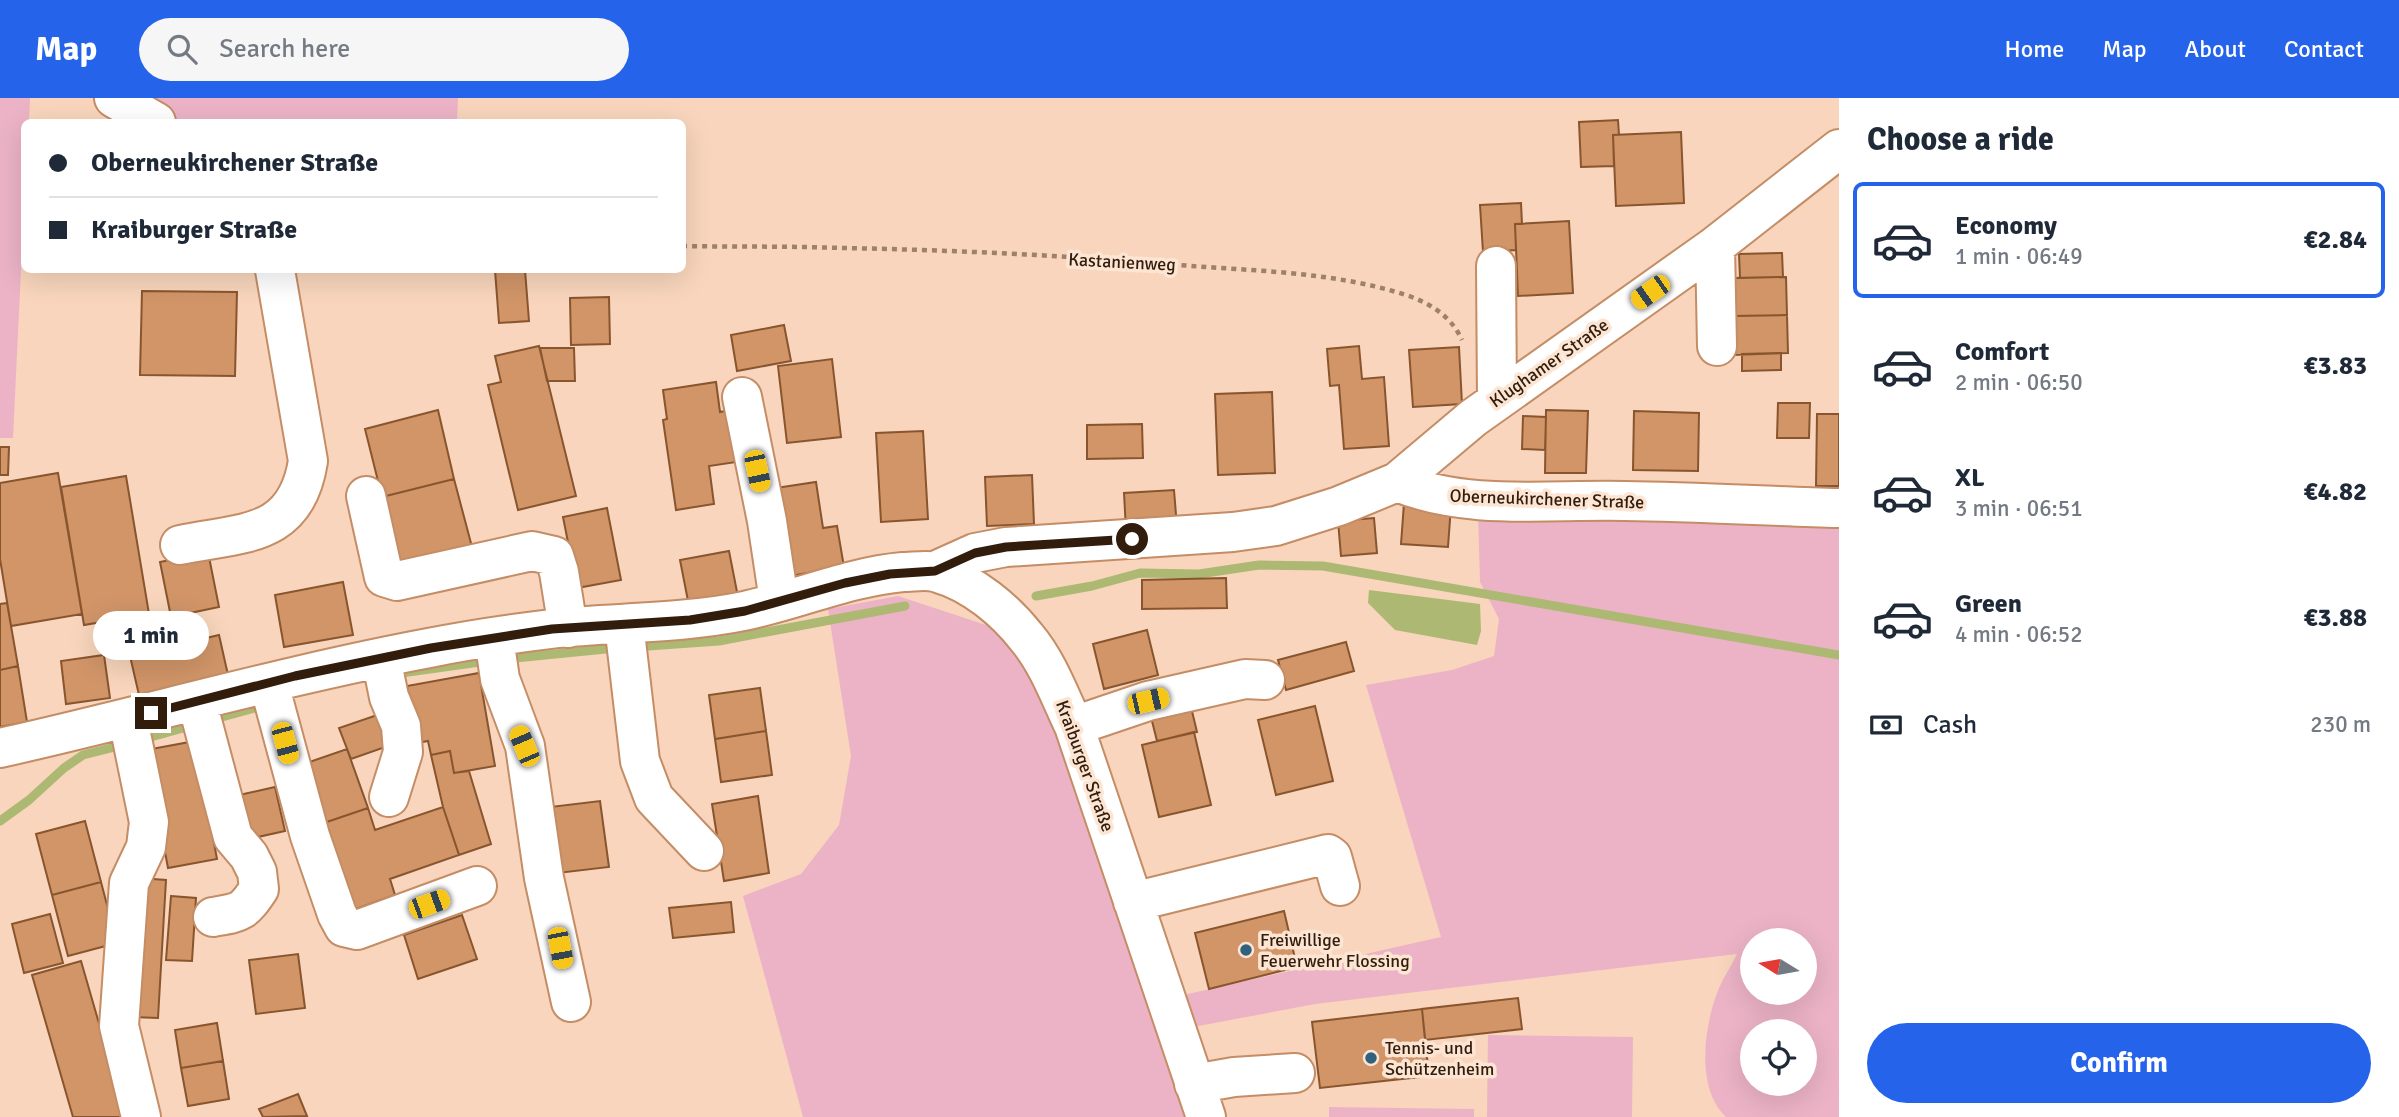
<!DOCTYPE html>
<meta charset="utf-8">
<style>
:root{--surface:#fff;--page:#f6f6f7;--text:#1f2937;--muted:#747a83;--line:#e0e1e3;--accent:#2563eb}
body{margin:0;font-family:Signika,sans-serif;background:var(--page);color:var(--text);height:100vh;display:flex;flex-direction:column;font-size:26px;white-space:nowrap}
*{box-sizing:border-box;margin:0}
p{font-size:23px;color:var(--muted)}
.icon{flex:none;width:38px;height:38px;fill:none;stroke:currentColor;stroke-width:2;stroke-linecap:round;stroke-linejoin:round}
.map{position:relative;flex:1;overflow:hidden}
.drawer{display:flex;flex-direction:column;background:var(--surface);width:560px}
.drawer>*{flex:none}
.banner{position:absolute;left:21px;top:21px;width:665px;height:154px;border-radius:10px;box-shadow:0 7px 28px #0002;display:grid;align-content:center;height:154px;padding:0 28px;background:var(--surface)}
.needle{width:46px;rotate:281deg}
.buttons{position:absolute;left:1740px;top:830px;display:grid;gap:14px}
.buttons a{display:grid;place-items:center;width:77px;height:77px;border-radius:50%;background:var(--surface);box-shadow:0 7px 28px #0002;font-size:35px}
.end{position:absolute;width:32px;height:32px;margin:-16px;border:9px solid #321d0c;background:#fff;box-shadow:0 0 0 4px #fff}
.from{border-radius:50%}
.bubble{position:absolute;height:49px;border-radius:24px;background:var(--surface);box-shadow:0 7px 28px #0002;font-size:23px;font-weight:800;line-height:49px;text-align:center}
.car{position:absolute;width:21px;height:42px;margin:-21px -10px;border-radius:9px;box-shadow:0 0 5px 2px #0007;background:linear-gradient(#f5c518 24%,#345 0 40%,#f5c518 0 76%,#345 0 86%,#f5c518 0)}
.banner b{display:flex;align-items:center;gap:24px;height:66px;font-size:26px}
.banner b+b{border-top:2px solid var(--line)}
.banner i{width:18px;height:18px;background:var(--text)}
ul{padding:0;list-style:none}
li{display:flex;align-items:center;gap:21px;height:116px;margin:0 14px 10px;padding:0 14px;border:4px solid transparent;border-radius:10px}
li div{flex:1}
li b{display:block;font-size:26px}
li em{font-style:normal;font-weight:800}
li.selected{border-color:var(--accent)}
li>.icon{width:63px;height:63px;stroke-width:1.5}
h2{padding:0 28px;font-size:32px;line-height:84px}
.pay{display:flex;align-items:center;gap:18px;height:77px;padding:0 28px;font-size:26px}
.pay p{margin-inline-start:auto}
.action{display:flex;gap:14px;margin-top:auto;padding:14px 28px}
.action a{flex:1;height:80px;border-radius:42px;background:var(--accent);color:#fff;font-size:28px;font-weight:800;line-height:80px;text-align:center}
header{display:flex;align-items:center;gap:42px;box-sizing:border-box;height:98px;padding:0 35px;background:var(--accent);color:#fff}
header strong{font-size:33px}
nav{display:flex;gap:38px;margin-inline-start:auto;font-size:24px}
.search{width:490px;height:63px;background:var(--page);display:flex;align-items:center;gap:18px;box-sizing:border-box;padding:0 24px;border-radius:38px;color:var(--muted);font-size:26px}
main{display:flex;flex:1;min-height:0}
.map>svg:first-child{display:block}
.green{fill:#ecb3c6;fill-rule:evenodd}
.water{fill:#adb973}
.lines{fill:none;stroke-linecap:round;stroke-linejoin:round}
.stream{stroke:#adb973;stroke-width:9}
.building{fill:#d19568;stroke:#88552e;stroke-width:2}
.minor-casing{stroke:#c48d65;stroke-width:42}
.path{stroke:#9d816b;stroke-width:4.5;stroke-dasharray:5 5;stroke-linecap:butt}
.minor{stroke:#fff;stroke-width:38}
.route{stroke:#321d0c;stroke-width:9}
.poi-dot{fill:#30627f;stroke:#fde5d4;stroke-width:2.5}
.labels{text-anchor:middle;stroke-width:7;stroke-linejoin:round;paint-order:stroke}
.street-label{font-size:18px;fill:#321d0c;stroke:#fde5d4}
.poi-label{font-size:18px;fill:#321d0c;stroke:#fde5d4;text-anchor:start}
</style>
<header>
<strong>Map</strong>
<div class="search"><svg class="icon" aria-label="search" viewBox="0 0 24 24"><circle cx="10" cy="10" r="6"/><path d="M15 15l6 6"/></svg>Search here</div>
<nav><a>Home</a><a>Map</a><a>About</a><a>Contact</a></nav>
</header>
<main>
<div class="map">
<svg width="1839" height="1019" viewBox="0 0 1839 1019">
<rect width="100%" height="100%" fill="#f8d5bc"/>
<path class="green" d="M0,0h30l-1,24h-5v86l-11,230h-13z
M131,0h327l-1,24h-287z
M1478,413l361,12v594h-113c-31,-29 -22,-93 -7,-129 5,-12 13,-23 18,-34l-422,50 -127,24 -9,-32 262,-59 -75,-252 86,-15 42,-14 5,-37 -19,-37zM1752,842h52v52h-52zM1752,933h52v52h-52z
M898,498l91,30 39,41 40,94 123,356h-388l-60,-221 58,-22 38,-49 12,-69 -23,-147z
M1488,937l145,2 -1,80h-145z
M1329,1009l145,2v8h-145z"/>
<path class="water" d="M1369,492l111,14 1,27 -4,14 -82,-15 -27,-27z"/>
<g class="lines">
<path class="stream" d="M1036,498l56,-10 48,-13 59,1 60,-9 64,1 516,89
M634,549l85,-6 186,-35
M505,561l111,-11
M401,575l86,-12
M211,622l54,-15
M140,642l54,-15
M0,723l29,-21 35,-32 19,-13 40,-10"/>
</g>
<path class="building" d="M1618,22l1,15h-6l1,31 -33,1 -2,-45z
M1681,34l3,71 -68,3 -3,-71z
M1521,105l1,21h-7l1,26 -33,2 -3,-47z
M1569,123l4,72 -55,3 -3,-72z
M1782,155l1,24 -43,1 -1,-24z
M495,172h30l4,51 -30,2z
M1786,179l1,38 -54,1 -1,-38z
M142,193l95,1 -2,84 -95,-1z
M609,199l1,47 -39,1 -1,-47z
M1787,217l1,38 -55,2v-39z
M784,227l7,36 -54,10 -6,-36z
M539,248l37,150 -58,14 -30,-125 13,-3 -6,-26z
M1359,248l3,33 22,-2 5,69 -45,3 -5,-64 -9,1 -3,-37z
M1459,249l3,57 -49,3 -4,-57z
M540,250h34l1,33h-28z
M1781,255v17l-39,1v-17z
M832,261l9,78 -54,6 -9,-77z
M716,284l4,30 16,-3 7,52 -34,5 5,38 -38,6 -13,-90 4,-1 -4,-29z
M1272,294l3,81 -57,2 -3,-81z
M1778,305h32l-1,35h-32z
M438,312l16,69 -72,18 -17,-68z
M1546,312l42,1 -2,62h-41z
M1634,313l65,2 -1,58 -65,-1z
M1817,316h22v72h-23z
M1523,318l23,1 -1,33 -23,-1z
M1142,326l1,34 -56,1v-34z
M923,333l5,88 -47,3 -5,-89z
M0,349h9l-1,28h-8z
M58,375l24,141 -71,12 -11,-67v-76z
M1032,377l2,49 -47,2 -2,-49z
M126,378l23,138 -65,11 -23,-138z
M454,381l18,68 -73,18 -17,-68z
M816,384l7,46 14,-2 7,41 -60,10 -15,-88z
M1174,392l3,37 -51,3 -2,-37z
M1404,405l47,3 -3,41 -47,-3z
M607,410l14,72 -44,8 -14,-71z
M1374,420l3,35 -36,3 -3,-35z
M729,453l9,46 -49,9 -9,-46z
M208,454l11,55 -48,10 -11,-55z
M1226,480l1,30 -85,1v-29z
M343,484l10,53 -69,12 -9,-52z
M7,505l11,63 -18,4v-66z
M1147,532l11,45 -54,14 -11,-45z
M219,537l9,40 -89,20 -9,-39z
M1346,544l8,29 -68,19 -8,-30z
M104,557l6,43 -44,6 -5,-43z
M18,568l9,56 -27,5v-57z
M479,575l16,93 -41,7 -4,-22 -19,4 -3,-14 -11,2 -10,-57z
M760,590l6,43 -51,8 -6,-44z
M1315,608l18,75 -57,14 -18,-75z
M1191,609l6,25 -40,9 -6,-24z
M383,615l11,31 -43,15 -12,-31z
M766,633l6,44 -51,7 -6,-43z
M1194,634l17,73 -52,12 -17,-72z
M195,643l22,118 -49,9 -22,-118z
M347,651l21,59 -53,18 -20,-59z
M450,653l4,22 15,-2 22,73 -32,11 -16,-48 -12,-52z
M275,689l10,44 -36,8 -10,-44z
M758,698l11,77 -45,8 -12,-77z
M600,703l9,66 -51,6 -8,-66z
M443,709l16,48 -69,24 5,16 -50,18 -30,-87 53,-18 7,22z
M85,723l16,61 -49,13 -16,-61z
M139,780l27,2 -8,138 -26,-1z
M101,784l16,61 -49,13 -16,-61z
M171,798l25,2 -4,63 -26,-1z
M731,804l3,30 -61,6 -4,-30z
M1284,813l13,56 -88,22 -14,-56z
M50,816l13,49 -39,10 -12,-49z
M462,817l15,44 -59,20 -14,-44z
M298,856l7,54 -49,6 -7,-54z
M81,863l45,156h-53l-41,-142z
M1518,900l4,31 -97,11 -3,-31z
M1422,911l7,67 -109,12 -8,-66z
M217,925l6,38 -42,7 -6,-38z
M223,963l6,38 -41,7 -7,-38z
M298,996l9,22 -44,1 -4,-8z"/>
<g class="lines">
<g class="minor-casing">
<path id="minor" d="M114,0l42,24
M1715,148l2,100
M1496,168l1,134
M742,299l25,124 12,80
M1397,384c71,29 152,17 228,19 71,1 143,5 214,7
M366,398l18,81 13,4 135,-30 22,5 5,16 9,56
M180,447c63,-13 116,-7 128,-84l-33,-191
M935,473l40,-18 31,-6 227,-15 43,-6 63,-20 58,-24 76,-64 242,-172 124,-97
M624,526l16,137 14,37 50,53
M494,540l6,41 25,67 19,132 27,124
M381,560l8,39 12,29 2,26 -14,45
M269,586l41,152 27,78 7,13 13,3 120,-44
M197,604l36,135 16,19 8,16 2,17c-16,24 -18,23 -46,28
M128,621l21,103 -3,25 -17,36 -10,143 22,91
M1074,628l74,-25 97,-22 20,1
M0,650c143,-32 285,-73 429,-100 40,-8 81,-14 122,-19 64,-7 129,-5 193,-18 53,-11 104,-34 159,-39 11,0 25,-3 35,1 35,10 67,37 89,65 21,25 33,59 47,88l132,391
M1133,804l195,-48 4,3 8,29
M1194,986l40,-7 61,-4"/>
</g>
<path class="path" d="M682,148c54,1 107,0 160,2 116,2 233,8 349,18 71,5 147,7 215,29 24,8 45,21 56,45"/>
<use href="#minor" class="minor"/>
</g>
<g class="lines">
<path class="route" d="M151,615l144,-37 136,-28 121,-19 138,-9 55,-9 100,-28 45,-9 45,-3 40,-18 31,-6 126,-8"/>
</g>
<g class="poi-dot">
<circle cx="1246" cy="852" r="7"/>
<circle cx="1371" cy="960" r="7"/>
</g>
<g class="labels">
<g class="street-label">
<text transform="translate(1122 164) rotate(3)" y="6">Kastanienweg</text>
<text transform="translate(1549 265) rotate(-35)" y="6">Klughamer Straße</text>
<text transform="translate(1547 401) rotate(2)" y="6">Oberneukirchener Straße</text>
<text transform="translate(1085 668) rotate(70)" y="6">Kraiburger Straße</text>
</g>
<g class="poi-label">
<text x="1260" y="848">Freiwillige<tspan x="1260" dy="21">Feuerwehr Flossing</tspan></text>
<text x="1385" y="956">Tennis- und<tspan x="1385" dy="21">Schützenheim</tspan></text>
</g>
</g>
</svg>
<div class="buttons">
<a><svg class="needle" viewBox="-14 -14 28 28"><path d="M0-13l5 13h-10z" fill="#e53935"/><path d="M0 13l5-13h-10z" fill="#747a83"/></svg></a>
<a><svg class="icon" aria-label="locate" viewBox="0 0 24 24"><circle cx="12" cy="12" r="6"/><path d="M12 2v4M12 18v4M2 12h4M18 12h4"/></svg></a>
</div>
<i class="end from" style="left:1132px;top:441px"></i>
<i class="end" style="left:151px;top:615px"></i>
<div class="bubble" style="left:93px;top:513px;width:116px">1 min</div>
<i class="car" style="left:1650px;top:194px;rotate:235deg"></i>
<i class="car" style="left:757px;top:373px;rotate:168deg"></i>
<i class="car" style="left:1148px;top:603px;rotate:77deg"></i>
<i class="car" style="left:285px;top:645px;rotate:165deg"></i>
<i class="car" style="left:524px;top:648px;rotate:337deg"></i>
<i class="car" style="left:429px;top:806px;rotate:70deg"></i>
<i class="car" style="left:560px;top:850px;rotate:169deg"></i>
<div class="banner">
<b><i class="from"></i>Oberneukirchener Straße</b>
<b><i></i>Kraiburger Straße</b>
</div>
</div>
<section class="drawer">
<h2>Choose a ride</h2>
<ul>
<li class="selected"><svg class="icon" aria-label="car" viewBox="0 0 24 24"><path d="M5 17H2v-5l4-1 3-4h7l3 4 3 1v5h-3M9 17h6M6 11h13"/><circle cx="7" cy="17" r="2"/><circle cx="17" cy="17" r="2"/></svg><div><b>Economy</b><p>1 min · 06:49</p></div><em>€2.84</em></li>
<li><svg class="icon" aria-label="car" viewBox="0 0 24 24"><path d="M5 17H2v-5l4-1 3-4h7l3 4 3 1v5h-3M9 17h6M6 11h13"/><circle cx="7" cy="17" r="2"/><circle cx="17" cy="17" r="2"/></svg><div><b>Comfort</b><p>2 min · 06:50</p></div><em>€3.83</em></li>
<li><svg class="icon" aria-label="car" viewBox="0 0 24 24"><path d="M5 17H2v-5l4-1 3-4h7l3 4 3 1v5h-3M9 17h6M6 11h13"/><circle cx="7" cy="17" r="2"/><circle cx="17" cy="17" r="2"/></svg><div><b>XL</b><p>3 min · 06:51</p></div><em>€4.82</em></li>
<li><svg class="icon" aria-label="car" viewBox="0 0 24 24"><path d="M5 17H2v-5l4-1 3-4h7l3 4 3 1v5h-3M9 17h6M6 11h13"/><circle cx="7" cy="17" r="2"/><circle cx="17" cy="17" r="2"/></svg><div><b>Green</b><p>4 min · 06:52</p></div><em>€3.88</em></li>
</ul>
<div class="pay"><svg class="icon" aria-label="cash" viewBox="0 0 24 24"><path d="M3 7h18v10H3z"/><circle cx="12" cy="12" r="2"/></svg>Cash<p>230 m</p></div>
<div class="action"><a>Confirm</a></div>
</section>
</main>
